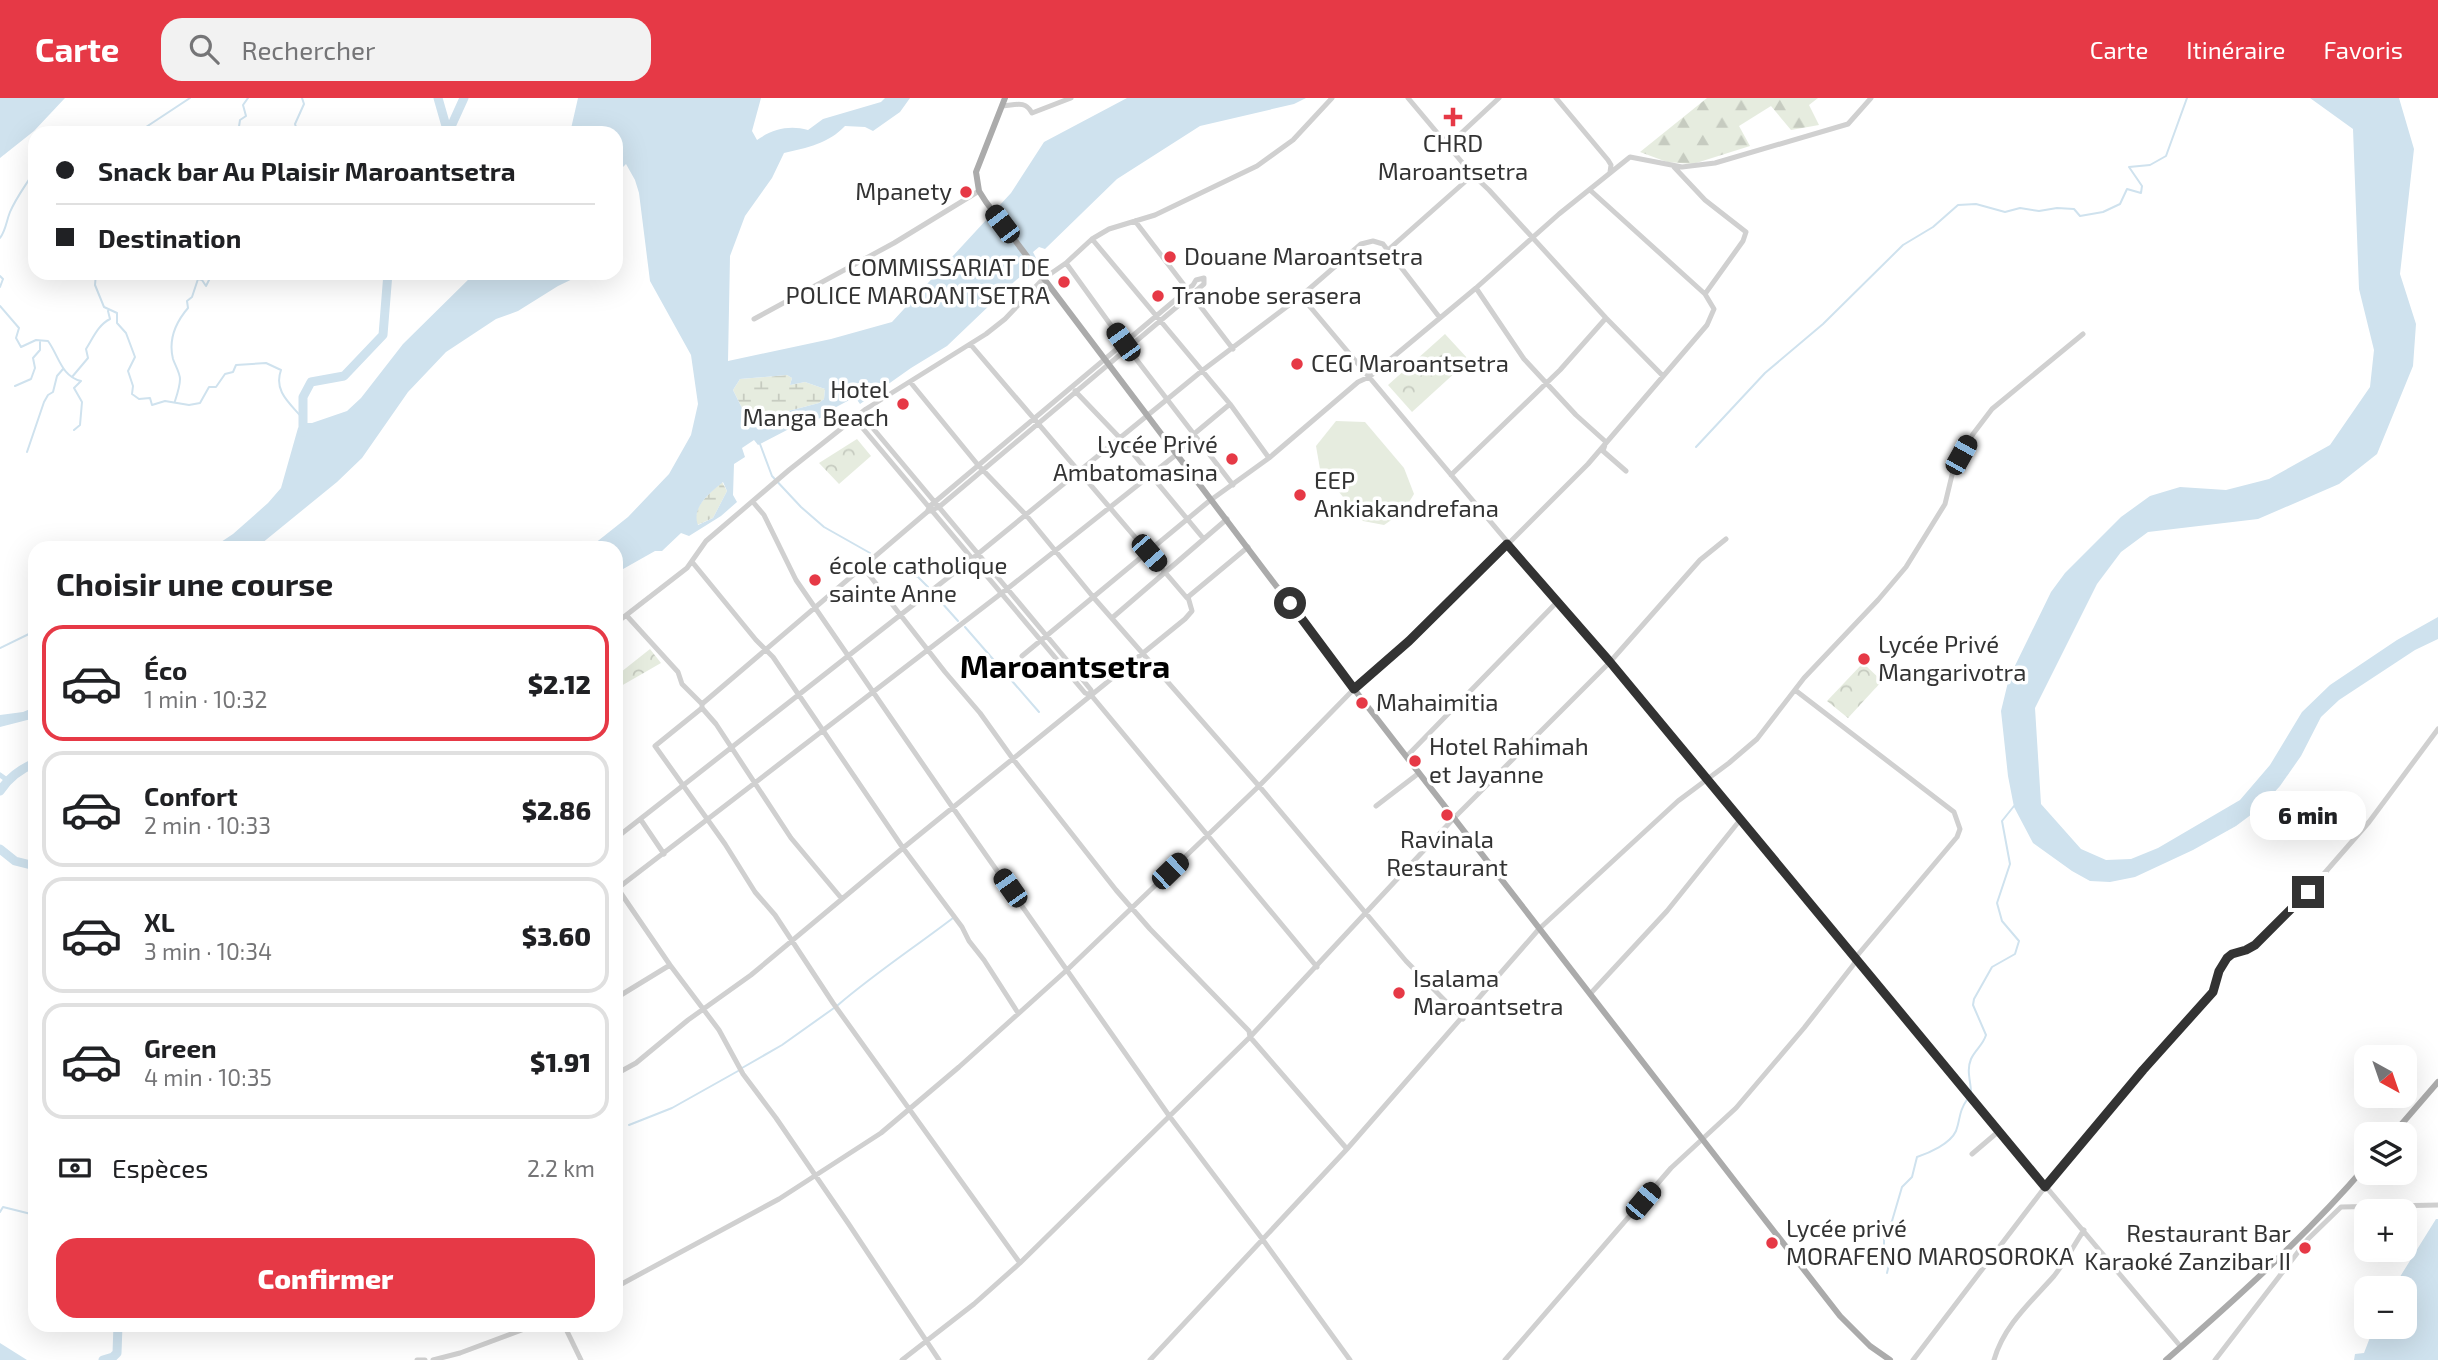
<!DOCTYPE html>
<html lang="fr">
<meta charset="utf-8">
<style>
:root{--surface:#fff;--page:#f2f2f2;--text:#202124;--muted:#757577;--line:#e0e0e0;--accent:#e63946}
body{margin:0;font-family:"Exo 2",sans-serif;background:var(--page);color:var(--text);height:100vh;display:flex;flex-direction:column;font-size:26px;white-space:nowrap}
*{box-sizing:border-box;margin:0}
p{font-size:23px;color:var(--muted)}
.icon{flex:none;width:38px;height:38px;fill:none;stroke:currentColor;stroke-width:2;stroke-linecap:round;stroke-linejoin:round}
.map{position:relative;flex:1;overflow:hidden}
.side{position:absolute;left:28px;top:443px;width:595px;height:791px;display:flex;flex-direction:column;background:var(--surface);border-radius:21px;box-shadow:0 7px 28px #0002}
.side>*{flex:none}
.banner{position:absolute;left:28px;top:28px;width:595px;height:154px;border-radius:21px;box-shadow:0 7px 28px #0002;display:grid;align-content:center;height:154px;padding:0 28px;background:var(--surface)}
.needle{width:46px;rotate:140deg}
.tools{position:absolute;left:2354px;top:947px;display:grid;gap:14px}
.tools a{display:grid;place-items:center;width:63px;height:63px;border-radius:14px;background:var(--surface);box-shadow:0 7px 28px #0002;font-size:35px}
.end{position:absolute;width:32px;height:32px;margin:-16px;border:9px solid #333;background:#fff;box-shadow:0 0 0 4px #fff}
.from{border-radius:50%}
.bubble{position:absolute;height:49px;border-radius:21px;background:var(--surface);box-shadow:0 7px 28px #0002;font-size:23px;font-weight:800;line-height:49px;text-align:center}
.car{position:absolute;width:21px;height:42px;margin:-21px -10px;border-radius:9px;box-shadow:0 0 5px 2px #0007;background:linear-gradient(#222 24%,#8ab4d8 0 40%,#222 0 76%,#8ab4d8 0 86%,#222 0)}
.banner b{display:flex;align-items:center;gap:24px;height:66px;font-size:26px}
.banner b+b{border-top:2px solid var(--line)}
.banner i{width:18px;height:18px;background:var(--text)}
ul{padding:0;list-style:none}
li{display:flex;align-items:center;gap:21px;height:116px;margin:0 14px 10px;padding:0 14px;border:4px solid var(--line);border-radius:21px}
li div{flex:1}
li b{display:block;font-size:26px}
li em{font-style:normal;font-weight:800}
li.current{border-color:var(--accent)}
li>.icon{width:63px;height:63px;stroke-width:1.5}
h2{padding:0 28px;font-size:32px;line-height:84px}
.pay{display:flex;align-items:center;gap:18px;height:77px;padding:0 28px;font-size:26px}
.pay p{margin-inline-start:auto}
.cta{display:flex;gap:14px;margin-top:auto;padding:14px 28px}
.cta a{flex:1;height:80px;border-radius:21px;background:var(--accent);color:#fff;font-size:28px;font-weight:800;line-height:80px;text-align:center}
header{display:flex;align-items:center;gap:42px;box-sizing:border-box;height:98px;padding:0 35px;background:var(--accent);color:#fff}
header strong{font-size:33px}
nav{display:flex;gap:38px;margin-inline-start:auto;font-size:24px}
.search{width:490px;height:63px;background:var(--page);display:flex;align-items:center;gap:18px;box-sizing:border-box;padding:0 24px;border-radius:21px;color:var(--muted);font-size:26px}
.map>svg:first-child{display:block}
.forest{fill:url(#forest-firs)}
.wetland{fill:url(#wetland-marsh)}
.park{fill:url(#park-crowns)}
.garden{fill:#e6ecdf}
.water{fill:#cfe2ee;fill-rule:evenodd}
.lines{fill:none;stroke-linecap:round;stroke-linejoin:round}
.stream{stroke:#cfe2ee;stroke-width:2}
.canal{stroke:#cfe2ee;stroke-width:5}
.river{stroke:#cfe2ee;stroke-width:9}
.minor{stroke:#d0d0d0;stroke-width:5}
.major{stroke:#ababab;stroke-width:6}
.route{stroke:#333;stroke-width:9}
.poi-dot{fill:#e63946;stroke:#fff;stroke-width:2.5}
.labels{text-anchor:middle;stroke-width:7;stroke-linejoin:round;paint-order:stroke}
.poi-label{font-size:24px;fill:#333;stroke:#fff;text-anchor:start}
.district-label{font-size:32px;font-weight:bold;fill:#000;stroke:#fff}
</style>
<header>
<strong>Carte</strong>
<div class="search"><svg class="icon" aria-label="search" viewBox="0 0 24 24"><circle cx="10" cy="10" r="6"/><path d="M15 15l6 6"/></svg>Rechercher</div>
<nav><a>Carte</a><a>Itinéraire</a><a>Favoris</a></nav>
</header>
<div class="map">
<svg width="2438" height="1262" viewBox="0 0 2438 1262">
<defs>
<pattern id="forest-firs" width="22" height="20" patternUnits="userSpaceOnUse" patternTransform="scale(1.75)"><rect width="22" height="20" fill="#e6ecdf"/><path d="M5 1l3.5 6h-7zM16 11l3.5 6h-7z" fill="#c6cbc0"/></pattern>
<pattern id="wetland-marsh" width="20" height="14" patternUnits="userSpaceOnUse" patternTransform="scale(1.75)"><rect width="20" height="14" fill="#e6ecdf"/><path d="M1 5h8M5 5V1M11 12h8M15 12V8" fill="none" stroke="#c6cbc0"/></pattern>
<pattern id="park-crowns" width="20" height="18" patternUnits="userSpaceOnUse" patternTransform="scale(1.75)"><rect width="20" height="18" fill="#e6ecdf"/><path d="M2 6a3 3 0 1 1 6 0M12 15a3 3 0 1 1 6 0" fill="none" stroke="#c6cbc0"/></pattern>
</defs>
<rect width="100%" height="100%" fill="#fff"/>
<path class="forest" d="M1707,0h111l-9,7 10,20 -28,5 -20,-24 -32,20 11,20 -57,18 -26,-2 -27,-10z"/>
<path class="wetland" d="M787,277l5,3 -2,7 15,-3 20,7 -1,10 -5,4 -42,11h-32l-12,-24 7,-11z
M722,384l5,9 -14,27 -16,7c-6,-18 13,-32 25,-43z"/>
<path class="park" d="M1445,236l24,26 -57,52 -24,-27z
M857,341l14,17 -32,28 -20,-21z
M650,551l11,14 -40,23 -5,-10z
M1863,565l19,18 -34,37 -21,-17z"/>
<path class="garden" d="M1336,323l29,1 39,46 10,26 -11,18 -19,13 -21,-4 -43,-52 -4,-23z"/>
<path class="water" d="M0,0h65l-31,33 -34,27z
M578,0h183l-9,33 5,9c16,-11 32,-15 51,-10l15,-11 58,-17 4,-4h25l-10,14 -27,19 -8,-4 -20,-1c-16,17 -38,22 -61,27l-12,25 -27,38 -15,40 -2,105 103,-22 61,-17 119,-129 33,-51 83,-44h179l-12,6 -94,22 -83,53 -72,70 -6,-2 -6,5 5,10 -23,19 -68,65 -36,22 -51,36 -5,-7 -30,16 4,6 -4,2 -3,-4 -14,8 -14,-1 -7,6 -29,15 -4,-5 -12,8 3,9 -11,7 -1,31 4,7 -16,14 -32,20 -8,-3 -19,18h-7l-39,22v-25h-27l39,-31 41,-43 22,-39 7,-31 -7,-49 -41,-74 -11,-88 -4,-13 -9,-16 -8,8 2,40 -4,11v-90h-46zM787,277l5,3 -2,7 15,-3 20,7 -1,10 -5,4 -42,11h-32l-12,-24 7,-11zM723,384l4,9 -14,27 -15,7c-7,-18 12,-32 25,-43z
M2310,0h89l15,51 -14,125 16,50 -3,42 -36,88 -38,30 -81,35 -110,13 -27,20 -24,32 -62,124 6,96 40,45 25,11 25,-1 27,-11 82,-48 30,-35 32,-53 28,-27 67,-45 41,-23v22l-23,11 -76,50 -18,17 -20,39 -21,30 -20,22 -24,18 -43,24 -58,27 -25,5 -20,-1 -18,-10 -39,-28 -19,-36 -6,-31 -7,-65 8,-33 42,-86 14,-19 56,-56 29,-21 30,-9 46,3 43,-11 61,-34 40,-58 4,-37 -15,-61 -6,-160z
M475,175h110l-27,13 -40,25 -22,8 -50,33 -38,40 -46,66 -25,24 -81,66h-52l17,-6 12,-8 35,-31 13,-15 17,-60 5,-5h9l35,-12 14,-13 42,-54z
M35,609v11l-35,9v-12l23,-3z
M2436,1121h2v141h-84l1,-6 9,-1 10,-26 30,-1v-38h-11z
M0,1245l27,17h-27z"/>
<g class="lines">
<path class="stream" d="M137,35l53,-35
M238,35l2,-13 6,-4 -3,-11 5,-7
M298,35l-3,-9 9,-20 -2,-6
M35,49l-4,10 -1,21 5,2
M0,140c6,-8 6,-16 10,-26 5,-12 13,-23 20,-34
M96,175l-1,12 9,22 13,6v10l9,10 9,24 -7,14 5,15 -1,8 7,5 11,-1 2,7 13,-4 24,4 11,-2 9,-16h7l9,-13 8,-2 3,-7 30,-2 15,7c-8,22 10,34 23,50
M0,178l3,3 -3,8
M0,208l19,22 -3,10 5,9 15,-7 12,1c11,15 13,35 33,40l-7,7 8,14 -2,23 -6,5
M72,279l16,-19 -2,-9c7,-11 12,-24 24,-30l-2,-8
M15,288l16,-7 4,-11 -2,-10 7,-8v-8
M175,303c2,-6 5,-15 5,-22 0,-6 -5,-14 -7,-20 -5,-20 3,-37 15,-51l-1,-7 5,-4 6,-18 4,1 4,6 5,-10 4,-3
M760,346l12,32 29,31 23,20 46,26
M1696,349l69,-74 58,-49 80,-79 30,-18 25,-22 18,-1 29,8 15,-4 19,3 18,-3 17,1 6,7 23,-4 17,-8 7,-15 14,4 1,-7 -13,-19 21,-2 16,-9 21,-58
M27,354l17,-50 4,-7 5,-3 4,-16 6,-7
M881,464l37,15 10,10
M933,495l25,28
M965,529l74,85
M31,536l4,11
M0,550l35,-17
M838,907c36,-31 77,-58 115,-87
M742,970l40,-23 52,-37
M1971,995c0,-12 -5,-22 0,-34 4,-9 12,-14 15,-24l-13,-30 1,-6 18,-32 23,-13 4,-13 -17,-20 -5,-18 13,-39 -8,-43 12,-15
M629,1027l43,-17 66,-37
M616,1033l3,-2
M0,1114l3,-5 32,8
M1887,1175l3,-13 -6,-14v-15l8,-10 10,-34 10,-10 5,-20c12,-4 33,-13 39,-26 5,-14 2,-18 12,-33"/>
<path class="canal" d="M0,677l7,5"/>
<path class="river" d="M438,0l10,35
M449,33l15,-33
M303,334v-35l8,-15 33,-6 39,-41 5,-62
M0,693c9,-14 20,-22 35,-28
M0,751l15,12 20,5
M103,1262l10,-3 4,-4 1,-28"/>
<path class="minor" d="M1556,0l52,62 3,5 -1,7
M1003,8c13,-1 22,-6 29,7l39,-15
M1445,41l7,2 4,-3 43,-40
M1674,69l31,33 41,32 -3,9 -38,53
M1471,75l18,17 117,128 57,58
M1135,123l98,128
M1092,141l138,165 39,54
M1388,152l79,-70 4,-7 -63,-75
M1066,165l57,79 110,143
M1476,190l48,71 52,56 30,27 -3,9 23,20
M1301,198l555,661 25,34 300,356
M754,221l140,-76 85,-52
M971,247l216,253
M911,285l67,82 48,50 68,83 165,188 147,175 57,58
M1075,293l45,47 83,100
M861,316l205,245 25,31v5l226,272
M855,321l230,274 6,2
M1451,377l109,-105 46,-52
M753,404l11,13 32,65 157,228 217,309 93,123 87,120
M927,414l12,-5 265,-223v-6
M693,465l63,77 17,17 130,191 59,79 7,14 15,19 34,53
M863,469l82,105 35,41 33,46 103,131 34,39 99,102 1,6 97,112
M627,518l51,56 4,12 20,20
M1112,520l115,-99
M616,525l71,-55 19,-27 83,-71 77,-61 120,-75 19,-15 38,-40 23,-16 26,-24 17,-10 46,-14 102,-49 36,-26 39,-42
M1022,558l186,-154 61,-44 89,-76 11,-5 107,-89 83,-74 71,-57 52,10 33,-4 133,-39 23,-26
M702,610l14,16 75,114 51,61
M1407,658l150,-154
M1376,708l43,-33
M641,722l23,34
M616,740l357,-280 230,-188 98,-74 60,-52 12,-3 10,3 57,74
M616,788l54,79 49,65 24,44 33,44 72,105 91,137
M618,790l389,-299 170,-135 17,-20 36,-30
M1591,895l76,-82 73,-91
M616,900l54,-33
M616,976l20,-11 52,-43 63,-45 152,-127 282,-229 7,-8 -4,-14 60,-50
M1972,1056l27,-23
M1020,1165l-187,-260 -58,-88 -20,-23 -30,-48 -70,-98 47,-38v-4l225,-192 3,-6 263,-221 3,-5 8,-2
M616,1189l163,-88 102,-66 78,-66 109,-98 191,-183 95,-97 98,-89 136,-136 119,-139 7,-16 -9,-15 -115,-104
M564,1227l17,35
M417,1262h8
M433,1262l27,-7 75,-28
M902,1262l72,-56 46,-41 230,-226 204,-219 156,-156 90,-102 26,-21
M1150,1262l197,-211 192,-220 139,-128 51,-38 28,-24 47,-61 74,-78 28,-33 39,-63 7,-29 9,-20 12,-21 19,-25 91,-75
M1505,1262l166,-192 65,-60 68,-80 50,-64 2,-7 101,-120 3,-8 -6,-17 -159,-122
M1913,1262l132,-173 98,-116 70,-79 6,-21 7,-12 6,-5 15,-4 8,-5 40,-38 74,-85 69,-93
M1994,1262c10,-35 37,-58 60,-84 11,-14 20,-31 30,-46
M2215,1262l93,-121 33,-32 97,-2"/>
<path class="major" d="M1005,0l-29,74 3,19 7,11 368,487 387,500 99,127 30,30 20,14
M2393,1036l45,-52
M2166,1262c70,-61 140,-124 200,-194"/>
</g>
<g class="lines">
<path class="route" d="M1290,505l64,86 55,-48 98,-97 103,118 435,525 98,-117 70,-78 6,-21 8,-13 5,-4 14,-4 9,-5 53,-53"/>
</g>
<g class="poi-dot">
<path d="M1449.5 8.5h7v7h7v7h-7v7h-7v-7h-7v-7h7z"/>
<circle cx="966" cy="94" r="7"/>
<circle cx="1170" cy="159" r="7"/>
<circle cx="1064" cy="184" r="7"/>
<circle cx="1158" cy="198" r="7"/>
<circle cx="1297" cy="266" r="7"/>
<circle cx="903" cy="306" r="7"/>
<circle cx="1232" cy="361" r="7"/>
<circle cx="1300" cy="397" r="7"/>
<circle cx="815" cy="482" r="7"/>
<circle cx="1864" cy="561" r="7"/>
<circle cx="1362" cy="605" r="7"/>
<circle cx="1415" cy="663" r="7"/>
<circle cx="1447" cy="717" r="7"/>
<circle cx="1399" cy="895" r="7"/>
<circle cx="1772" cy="1145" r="7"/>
<circle cx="2305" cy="1150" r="7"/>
</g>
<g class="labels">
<g class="poi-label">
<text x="1453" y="54" text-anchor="middle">CHRD<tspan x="1453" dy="28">Maroantsetra</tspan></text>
<text x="952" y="102" text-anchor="end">Mpanety</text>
<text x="1184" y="167">Douane Maroantsetra</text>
<text x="1050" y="178" text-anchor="end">COMMISSARIAT DE<tspan x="1050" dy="28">POLICE MAROANTSETRA</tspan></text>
<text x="1172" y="206">Tranobe serasera</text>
<text x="1311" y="274">CEG Maroantsetra</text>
<text x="889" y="300" text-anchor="end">Hotel<tspan x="889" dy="28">Manga Beach</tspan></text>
<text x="1218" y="355" text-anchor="end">Lycée Privé<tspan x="1218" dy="28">Ambatomasina</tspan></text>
<text x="1314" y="391">EEP<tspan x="1314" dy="28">Ankiakandrefana</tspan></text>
<text x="829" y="476">école catholique<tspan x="829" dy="28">sainte Anne</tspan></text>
<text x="1878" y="555">Lycée Privé<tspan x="1878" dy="28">Mangarivotra</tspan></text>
<text x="1376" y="613">Mahaimitia</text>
<text x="1429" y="657">Hotel Rahimah<tspan x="1429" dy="28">et Jayanne</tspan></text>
<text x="1447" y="750" text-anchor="middle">Ravinala<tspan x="1447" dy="28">Restaurant</tspan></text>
<text x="1413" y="889">Isalama<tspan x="1413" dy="28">Maroantsetra</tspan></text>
<text x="1786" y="1139">Lycée privé<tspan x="1786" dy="28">MORAFENO MAROSOROKA</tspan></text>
<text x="2291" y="1144" text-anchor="end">Restaurant Bar<tspan x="2291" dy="28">Karaoké Zanzibar II</tspan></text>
</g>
<g class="district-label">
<text x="1065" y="580">Maroantsetra</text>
</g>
</g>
</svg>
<div class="tools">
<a><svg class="needle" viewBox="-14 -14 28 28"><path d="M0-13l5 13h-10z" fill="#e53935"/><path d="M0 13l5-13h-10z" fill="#757577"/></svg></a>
<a><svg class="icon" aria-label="layers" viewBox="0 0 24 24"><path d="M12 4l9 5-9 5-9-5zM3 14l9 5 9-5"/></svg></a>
<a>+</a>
<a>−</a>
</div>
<i class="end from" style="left:1290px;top:505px"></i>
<i class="end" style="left:2308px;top:794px"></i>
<div class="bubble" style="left:2250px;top:693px;width:116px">6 min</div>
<i class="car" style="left:1002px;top:126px;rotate:323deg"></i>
<i class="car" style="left:1123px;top:244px;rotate:324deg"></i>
<i class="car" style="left:1961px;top:357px;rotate:29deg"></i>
<i class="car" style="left:1149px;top:455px;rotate:139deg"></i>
<i class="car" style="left:1170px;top:773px;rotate:46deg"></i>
<i class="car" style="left:1010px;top:790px;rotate:325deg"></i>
<i class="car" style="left:1643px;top:1103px;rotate:40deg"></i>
<div class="banner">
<b><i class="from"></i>Snack bar Au Plaisir Maroantsetra</b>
<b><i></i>Destination</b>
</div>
<section class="side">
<h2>Choisir une course</h2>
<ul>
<li class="current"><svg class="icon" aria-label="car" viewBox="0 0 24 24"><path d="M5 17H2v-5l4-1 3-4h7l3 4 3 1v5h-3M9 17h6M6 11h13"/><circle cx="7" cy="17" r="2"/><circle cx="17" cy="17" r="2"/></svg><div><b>Éco</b><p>1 min · 10:32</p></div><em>$2.12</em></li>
<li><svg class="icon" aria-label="car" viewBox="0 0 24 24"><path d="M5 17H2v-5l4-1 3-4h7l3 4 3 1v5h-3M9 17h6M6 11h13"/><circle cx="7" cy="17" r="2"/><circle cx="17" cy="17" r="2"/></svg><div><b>Confort</b><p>2 min · 10:33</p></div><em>$2.86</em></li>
<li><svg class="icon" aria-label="car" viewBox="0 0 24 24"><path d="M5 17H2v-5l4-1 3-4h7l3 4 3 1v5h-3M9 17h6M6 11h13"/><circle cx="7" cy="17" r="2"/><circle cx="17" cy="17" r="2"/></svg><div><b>XL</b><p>3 min · 10:34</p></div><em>$3.60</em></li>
<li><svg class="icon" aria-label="car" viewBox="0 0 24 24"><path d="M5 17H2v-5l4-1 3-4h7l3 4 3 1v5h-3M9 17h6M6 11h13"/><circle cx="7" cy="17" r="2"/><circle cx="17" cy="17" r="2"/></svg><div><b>Green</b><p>4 min · 10:35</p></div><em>$1.91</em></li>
</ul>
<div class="pay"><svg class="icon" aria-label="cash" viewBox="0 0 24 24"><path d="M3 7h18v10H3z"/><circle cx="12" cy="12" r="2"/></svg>Espèces<p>2.2 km</p></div>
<div class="cta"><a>Confirmer</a></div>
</section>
</div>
